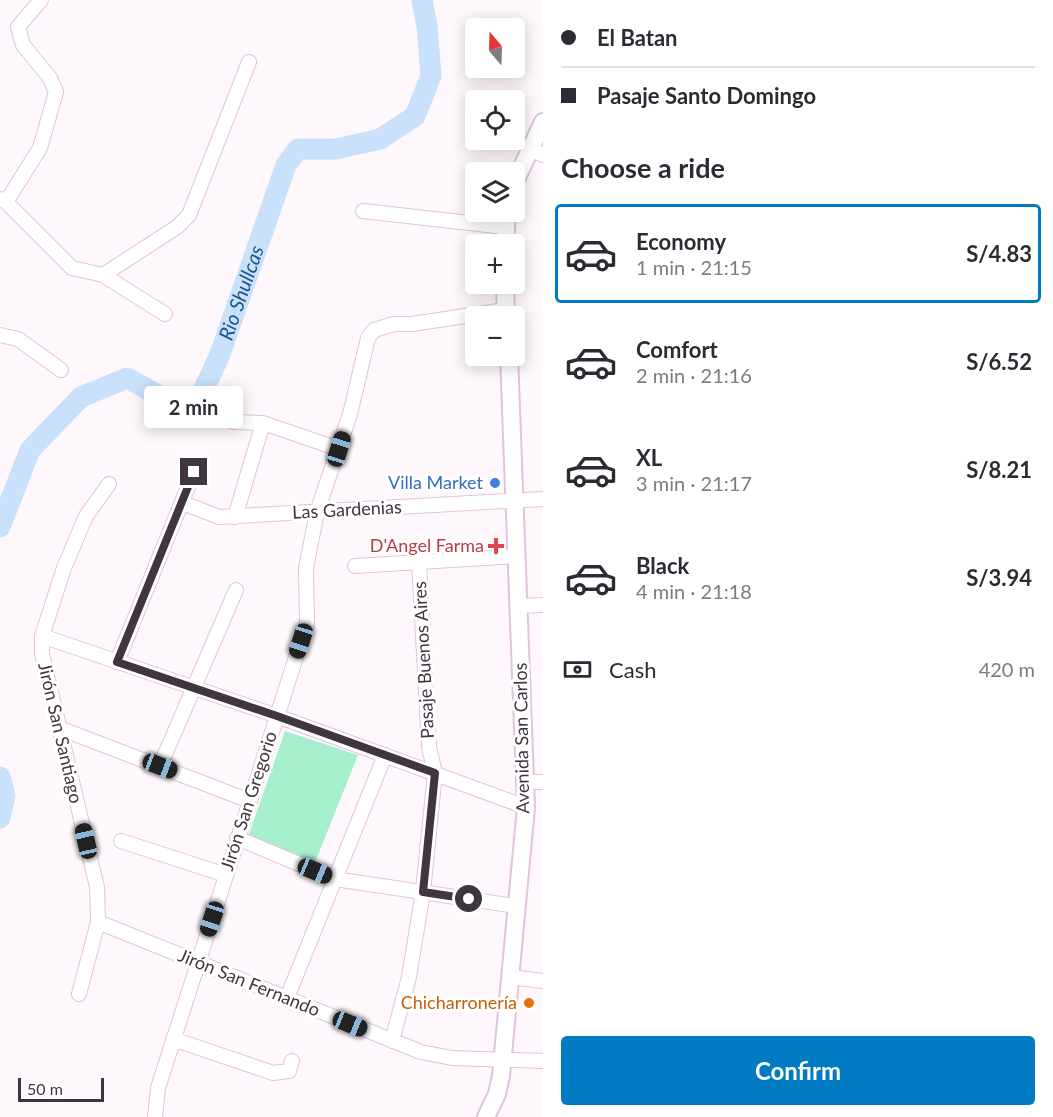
<!DOCTYPE html>
<meta charset="utf-8">
<style>
:root{--surface:#fff;--page:#f7f7f7;--text:#2b2b33;--muted:#7c7c81;--line:#e1e1e2;--accent:#007bc3}
body{margin:0;font-family:Lato,sans-serif;background:var(--page);color:var(--text);height:100vh;display:flex;flex-direction:column;font-size:22px;white-space:nowrap}
*{box-sizing:border-box;margin:0}
p{font-size:20px;color:var(--muted)}
.icon{flex:none;width:33px;height:33px;fill:none;stroke:currentColor;stroke-width:2;stroke-linecap:round;stroke-linejoin:round}
.map{position:relative;flex:1;overflow:hidden}
.sheet{display:flex;flex-direction:column;background:var(--surface);width:510px}
.sheet>*{flex:none}
.guide{display:grid;align-content:center;height:132px;padding:0 18px;background:var(--surface)}
.needle{width:39px;rotate:341deg}
.buttons{position:absolute;left:465px;top:18px;display:grid;gap:12px}
.buttons a{display:grid;place-items:center;width:60px;height:60px;border-radius:6px;background:var(--surface);box-shadow:0 3px 15px #0003;font-size:30px}
.scale{position:absolute;left:18px;bottom:15px;width:86px;box-sizing:border-box;padding-left:6px;border:3px solid #413540;border-top:0;font-size:16px;line-height:21px;white-space:nowrap;color:#413540;-webkit-text-stroke:4px #fff;paint-order:stroke}
.end{position:absolute;width:27px;height:27px;margin:-14px;border:8px solid #413540;background:#fff;box-shadow:0 0 0 3px #fff}
.from{border-radius:50%}
.bubble{position:absolute;height:42px;border-radius:6px;background:var(--surface);box-shadow:0 3px 15px #0003;font-size:20px;font-weight:700;line-height:42px;text-align:center}
.car{position:absolute;width:18px;height:36px;margin:-18px -9px;border-radius:8px;box-shadow:0 0 4px 2px #0007;background:linear-gradient(#222 24%,#8ab4d8 0 40%,#222 0 76%,#8ab4d8 0 86%,#222 0)}
.guide b{display:flex;align-items:center;gap:21px;height:57px;font-size:22px}
.guide b+b{border-top:2px solid var(--line)}
.guide i{width:15px;height:15px;background:var(--text)}
ul{padding:0;list-style:none}
li{display:flex;align-items:center;gap:18px;height:99px;margin:0 12px 9px;padding:0 6px;border:3px solid transparent;border-radius:6px}
li div{flex:1}
li b{display:block;font-size:22px}
li em{font-style:normal;font-weight:700}
li.on{border-color:var(--accent)}
li>.icon{width:54px;height:54px;stroke-width:1.5}
h2{padding:0 18px;font-size:27px;line-height:72px}
.pay{display:flex;align-items:center;gap:15px;height:66px;padding:0 18px;font-size:22px}
.pay p{margin-inline-start:auto}
.button{display:flex;gap:12px;margin-top:auto;padding:12px 18px}
.button a{flex:1;height:69px;border-radius:6px;background:var(--accent);color:#fff;font-size:24px;font-weight:700;line-height:69px;text-align:center}
main{display:flex;flex:1;min-height:0}
.map>svg:first-child{display:block}
.green{fill:#a6efcd}
.lines{fill:none;stroke-linecap:round;stroke-linejoin:round}
.river{stroke:#cae1fb;stroke-width:21}
.minor-casing{stroke:#e1c3dd;stroke-width:16}
.major-casing{stroke:#e1c3dd;stroke-width:20}
.minor{stroke:#fff;stroke-width:14}
.major{stroke:#fff;stroke-width:16}
.route{stroke:#413540;stroke-width:8}
.shop-dot{fill:#3f7fe0;stroke:#fff;stroke-width:2}
.health-dot{fill:#e0444e;stroke:#fff;stroke-width:2}
.food-dot{fill:#e8710a;stroke:#fff;stroke-width:2}
.labels{text-anchor:middle;stroke-width:6;stroke-linejoin:round;paint-order:stroke}
.shop-label{font-size:18px;fill:#366cbe;stroke:#fff;text-anchor:end}
.street-label{font-size:18px;fill:#413540;stroke:#fff}
.health-label{font-size:18px;fill:#be3a42;stroke:#fff;text-anchor:end}
.food-label{font-size:18px;fill:#c56008;stroke:#fff;text-anchor:end}
.water-label{font-size:20px;font-style:italic;fill:#1b558d;stroke:#fff}
</style>
<main>
<div class="map">
<svg width="543" height="1117" viewBox="0 0 543 1117">
<rect width="100%" height="100%" fill="#fef8fd"/>
<path class="green" d="M285,731l73,24 -44,110 -66,-28z"/>
<g class="lines">
<g class="river">
<path id="s1" d="M0,527l30,-77 51,-53 46,-19 46,25 26,-4 20,-42 67,-192 12,-16h38l44,-10 35,-23 16,-40 -4,-50 -5,-26"/>
<path d="M0,777l5,19 -5,22"/>
</g>
<g class="minor-casing">
<path id="minor" d="M530,149l13,6
M0,199l6,3 66,66 31,7 62,39
M6,202l34,-54 16,-56 -6,-14 -27,-33 -5,-18 23,-27
M363,211l142,16
M103,275l74,-48 12,-12 60,-153
M0,335l18,4 43,31
M233,422l30,1 76,26
M183,503l36,14 324,-18
M235,517l28,-94
M355,566l162,-10
M519,606l24,-1
M42,636l235,80 249,91
M117,662l77,-190
M59,728l191,73
M160,766l76,-176
M525,782h18
M237,838l98,41 180,27
M121,841l105,34
M98,922l323,130 31,6 91,3
M510,977l33,4
M79,994l19,-72 -1,-35 -55,-233v-18l22,-68 22,-52 23,-32
M287,998l98,-243
M173,1039l100,34 16,-2 3,-10
M392,1041l17,-64 14,-85 12,-119 -6,-26 -10,-185
M155,1117l3,-29 149,-465 -1,-55 11,-56 33,-98 18,-76 6,-8 20,-6h18l93,-14"/>
</g>
<g class="major-casing">
<path id="major" d="M514,184l29,-62
M505,244l2,-32
M505,284l1,32
M486,1117l11,-23 4,-18 25,-269 -17,-451"/>
</g>
<use href="#minor" class="minor"/>
<use href="#major" class="major"/>
</g>
<g class="lines">
<path class="route" d="M194,472l-77,190 160,54 158,57 -12,119 46,7"/>
</g>
<circle class="shop-dot" cx="495" cy="483" r="6"/>
<path class="health-dot" d="M493 537h6v6h6v6h-6v6h-6v-6h-6v-6h6z"/>
<circle class="food-dot" cx="529" cy="1003" r="6"/>
<g class="labels">
<g class="shop-label">
<text x="483" y="489">Villa Market</text>
</g>
<g class="street-label">
<text transform="translate(347 510) rotate(-3)" y="6">Las Gardenias</text>
<text transform="translate(424 660) rotate(-93)" y="6">Pasaje Buenos Aires</text>
<text transform="translate(60 733) rotate(77)" y="6">Jirón San Santiago</text>
<text transform="translate(522 738) rotate(-91)" y="6">Avenida San Carlos</text>
<text transform="translate(249 801) rotate(-72)" y="6">Jirón San Gregorio</text>
<text transform="translate(249 983) rotate(22)" y="6">Jirón San Fernando</text>
</g>
<g class="health-label">
<text x="484" y="552">D'Angel Farma</text>
</g>
<g class="food-label">
<text x="517" y="1009">Chicharronería</text>
</g>
<g class="water-label">
<text dy="7" stroke="none"><textPath href="#s1" startOffset="399">Rio Shullcas</textPath></text>
</g>
</g>
</svg>
<div class="buttons">
<a><svg class="needle" viewBox="-14 -14 28 28"><path d="M0-13l5 13h-10z" fill="#e53935"/><path d="M0 13l5-13h-10z" fill="#7c7c81"/></svg></a>
<a><svg class="icon" aria-label="locate" viewBox="0 0 24 24"><circle cx="12" cy="12" r="6"/><path d="M12 2v4M12 18v4M2 12h4M18 12h4"/></svg></a>
<a><svg class="icon" aria-label="layers" viewBox="0 0 24 24"><path d="M12 4l9 5-9 5-9-5zM3 14l9 5 9-5"/></svg></a>
<a>+</a>
<a>−</a>
</div>
<div class="scale">50 m</div>
<i class="end from" style="left:469px;top:899px"></i>
<i class="end" style="left:194px;top:472px"></i>
<div class="bubble" style="left:144px;top:386px;width:99px">2 min</div>
<i class="car" style="left:339px;top:449px;rotate:17deg"></i>
<i class="car" style="left:301px;top:641px;rotate:198deg"></i>
<i class="car" style="left:160px;top:766px;rotate:111deg"></i>
<i class="car" style="left:86px;top:841px;rotate:347deg"></i>
<i class="car" style="left:315px;top:871px;rotate:113deg"></i>
<i class="car" style="left:212px;top:919px;rotate:198deg"></i>
<i class="car" style="left:350px;top:1024px;rotate:112deg"></i>
</div>
<section class="sheet">
<div class="guide">
<b><i class="from"></i>El Batan</b>
<b><i></i>Pasaje Santo Domingo</b>
</div>
<h2>Choose a ride</h2>
<ul>
<li class="on"><svg class="icon" aria-label="car" viewBox="0 0 24 24"><path d="M5 17H2v-5l4-1 3-4h7l3 4 3 1v5h-3M9 17h6M6 11h13"/><circle cx="7" cy="17" r="2"/><circle cx="17" cy="17" r="2"/></svg><div><b>Economy</b><p>1 min · 21:15</p></div><em>S/4.83</em></li>
<li><svg class="icon" aria-label="car" viewBox="0 0 24 24"><path d="M5 17H2v-5l4-1 3-4h7l3 4 3 1v5h-3M9 17h6M6 11h13"/><circle cx="7" cy="17" r="2"/><circle cx="17" cy="17" r="2"/></svg><div><b>Comfort</b><p>2 min · 21:16</p></div><em>S/6.52</em></li>
<li><svg class="icon" aria-label="car" viewBox="0 0 24 24"><path d="M5 17H2v-5l4-1 3-4h7l3 4 3 1v5h-3M9 17h6M6 11h13"/><circle cx="7" cy="17" r="2"/><circle cx="17" cy="17" r="2"/></svg><div><b>XL</b><p>3 min · 21:17</p></div><em>S/8.21</em></li>
<li><svg class="icon" aria-label="car" viewBox="0 0 24 24"><path d="M5 17H2v-5l4-1 3-4h7l3 4 3 1v5h-3M9 17h6M6 11h13"/><circle cx="7" cy="17" r="2"/><circle cx="17" cy="17" r="2"/></svg><div><b>Black</b><p>4 min · 21:18</p></div><em>S/3.94</em></li>
</ul>
<div class="pay"><svg class="icon" aria-label="cash" viewBox="0 0 24 24"><path d="M3 7h18v10H3z"/><circle cx="12" cy="12" r="2"/></svg>Cash<p>420 m</p></div>
<div class="button"><a>Confirm</a></div>
</section>
</main>
